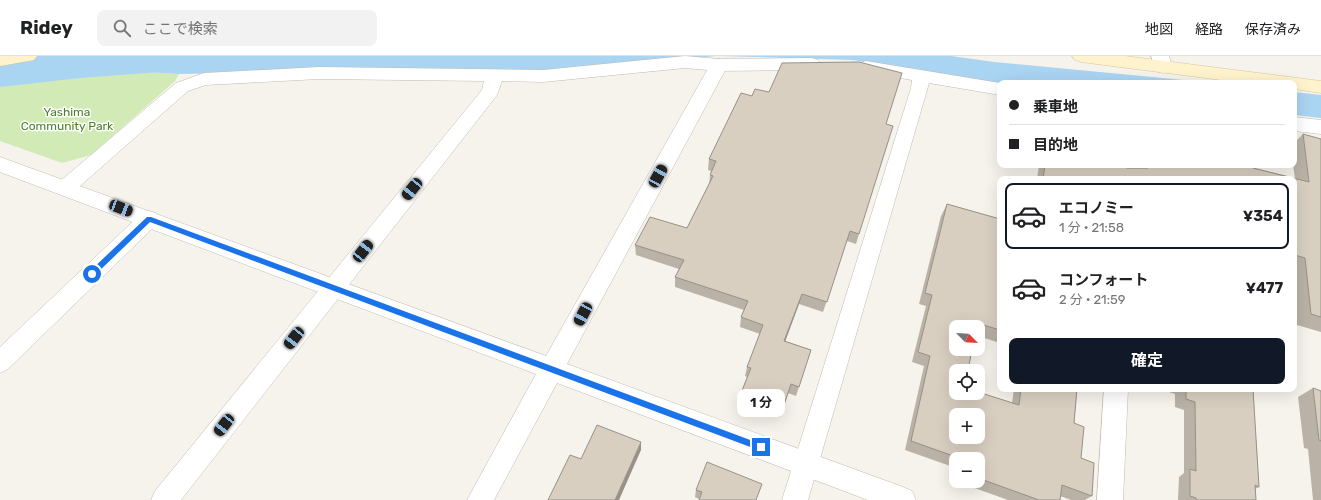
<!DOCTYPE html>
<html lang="ja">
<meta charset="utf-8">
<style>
:root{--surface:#fff;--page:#f2f2f2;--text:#202124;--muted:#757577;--line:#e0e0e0;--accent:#111827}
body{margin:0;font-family:Rubik,"Noto Sans JP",sans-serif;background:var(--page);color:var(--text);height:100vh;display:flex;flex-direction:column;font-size:15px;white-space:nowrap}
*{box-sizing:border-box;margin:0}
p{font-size:13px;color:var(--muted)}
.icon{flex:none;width:22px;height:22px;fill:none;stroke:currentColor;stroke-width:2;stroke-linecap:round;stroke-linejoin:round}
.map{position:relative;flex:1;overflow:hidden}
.side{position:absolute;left:997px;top:120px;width:300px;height:216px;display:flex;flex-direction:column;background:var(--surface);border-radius:8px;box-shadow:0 4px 16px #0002}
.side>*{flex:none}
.banner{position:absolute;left:997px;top:24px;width:300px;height:88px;border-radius:8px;box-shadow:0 4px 16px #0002;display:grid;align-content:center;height:88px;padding:0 12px;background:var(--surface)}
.needle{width:26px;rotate:114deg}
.buttons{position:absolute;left:949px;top:264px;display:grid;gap:8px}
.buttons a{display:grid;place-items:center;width:36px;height:36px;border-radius:8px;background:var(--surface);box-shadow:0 4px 16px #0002;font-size:20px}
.end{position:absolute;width:18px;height:18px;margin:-9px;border:5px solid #1a73e8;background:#fff;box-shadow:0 0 0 2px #fff}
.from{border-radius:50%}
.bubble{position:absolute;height:28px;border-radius:8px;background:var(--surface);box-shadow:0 4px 16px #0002;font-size:13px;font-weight:700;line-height:28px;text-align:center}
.car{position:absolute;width:12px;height:24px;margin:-12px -6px;border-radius:5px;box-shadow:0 0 3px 1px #0007;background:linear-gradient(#222 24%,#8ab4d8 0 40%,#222 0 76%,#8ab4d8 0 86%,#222 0)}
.banner b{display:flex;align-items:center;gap:14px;height:38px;font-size:15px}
.banner b+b{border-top:1px solid var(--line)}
.banner i{width:10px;height:10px;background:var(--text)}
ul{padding:7px 0 0;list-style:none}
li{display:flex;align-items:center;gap:12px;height:66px;margin:0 8px 6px;padding:0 4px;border:2px solid transparent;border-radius:8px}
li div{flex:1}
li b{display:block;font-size:15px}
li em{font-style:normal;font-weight:700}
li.selected{border-color:var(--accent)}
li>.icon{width:36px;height:36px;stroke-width:1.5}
.cta{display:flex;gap:8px;margin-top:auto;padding:8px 12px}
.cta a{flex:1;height:46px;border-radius:8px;background:var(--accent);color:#fff;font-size:16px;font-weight:700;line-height:46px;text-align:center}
header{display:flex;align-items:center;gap:24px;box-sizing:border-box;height:56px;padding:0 20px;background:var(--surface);border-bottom:1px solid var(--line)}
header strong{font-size:19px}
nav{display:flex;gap:22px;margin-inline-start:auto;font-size:14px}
.search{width:280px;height:36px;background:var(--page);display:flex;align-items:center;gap:10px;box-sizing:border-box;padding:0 14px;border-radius:8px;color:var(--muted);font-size:15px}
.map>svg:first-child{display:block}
.green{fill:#d2eab5}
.water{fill:#a9d4f2}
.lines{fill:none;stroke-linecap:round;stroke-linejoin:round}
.river{fill:#a9d4f2;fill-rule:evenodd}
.minor-casing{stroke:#c2bbae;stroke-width:1}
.tertiary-casing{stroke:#c2bbae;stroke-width:1}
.secondary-casing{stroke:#d6c79b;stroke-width:1}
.minor{fill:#fff;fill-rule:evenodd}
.tertiary{fill:#fff;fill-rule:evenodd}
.secondary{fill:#fff3cd;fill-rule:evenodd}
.wall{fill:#bab2a6}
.shaded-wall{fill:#979187}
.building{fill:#d8cfc1;stroke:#979187;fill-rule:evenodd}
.route{fill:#1a73e8}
.labels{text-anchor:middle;stroke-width:3;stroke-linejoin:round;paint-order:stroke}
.park-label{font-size:12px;fill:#4a7f2a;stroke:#fff}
</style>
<header>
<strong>Ridey</strong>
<div class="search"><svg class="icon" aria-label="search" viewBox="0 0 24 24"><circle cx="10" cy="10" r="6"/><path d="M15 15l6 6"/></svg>ここで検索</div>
<nav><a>地図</a><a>経路</a><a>保存済み</a></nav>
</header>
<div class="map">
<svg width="1321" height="444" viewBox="0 0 1321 444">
<rect width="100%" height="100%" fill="#f6f3ec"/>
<path class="green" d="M128,15l51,3 -4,7 -84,74 -29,8 -62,-22v-56z"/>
<path class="water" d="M176,0h540l-163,16 -150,-2 -224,4 -51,-3 -128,14v-12l126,-15z
M721,0h230l43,6 221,21 -215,1 -147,-24z
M1294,36l27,3v23l-27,-3z"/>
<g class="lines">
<path class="river" d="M8,0h186l-6,10 -16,5 -92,7 -80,9v-30z"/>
<g class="minor-casing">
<path id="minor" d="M685,0l34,3 93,-1 6,2 3,4 -3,4 -6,2 -93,1 -34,-3 -142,14 -41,-1 -5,14 -316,405h-30l4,-9 327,-401 2,-9 -165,-2 -113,6 -18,6 -116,102 -7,3 -7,-3 -3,-5 3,-5 118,-100 28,-10 115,-6 224,3z
M1151,0h18l3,11 -3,4 -6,2 -6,-2z
M866,5l134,22v12l-71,-12 -121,417h-26l129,-412 1,-8 -52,-9 -3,-4 3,-4z
M1294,61l27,3v14l-27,-3z
M1119,109h20l-1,14h-20z
M149,155l7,2 3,6 -3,6 -148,144 -8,4v-26l142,-134z
M1104,333h24l-5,111h-26z"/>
</g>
<g class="tertiary-casing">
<path id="tertiary" d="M719,3l6,2 3,4 -161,299 336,123 9,4 4,9h-48l-311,-117 -63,117h-27l69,-126 -536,-202v-15l546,199 164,-291 3,-4z"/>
</g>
<g class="secondary-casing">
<path id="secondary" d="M0,0h37l-3,4 -34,6z
M1072,0h53l196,25v12l-27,-4v-6h-50l-163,-21 -6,-2z"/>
</g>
<use href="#minor" class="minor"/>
<use href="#tertiary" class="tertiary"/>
<use href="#secondary" class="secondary"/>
</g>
<path class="wall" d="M752,40l134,28 -27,110 -3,10 -9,-3 -24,71 -24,-8 -14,37 26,9 -15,46 -8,-3 -8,24 -40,-15 1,-9 6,-16 -2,-1 2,-9 13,-33 -20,-7 1,-10 3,-7 -69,-23v-10l4,-8 -43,-14 -1,-10 52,-17 22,-43 1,-10 1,-4 -3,-1 1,-11z
M1303,78l18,5v193l-24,-7 -3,-27v-119h-257l2,-14h87v3h14v-3h113v3l42,10 -2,-13h1v-22z
M947,148l53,15v124l-22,-7v-9h-22v66l56,10 2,-14h63l-3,34 7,35 11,38 -7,4h-14l-11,-4v4h-52l-39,-14 1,-5h8v-22h-22v9l-51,-18 19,-84 -12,-4 14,-56 -7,-2 22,-88z
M1313,332l8,3v109h-8l-5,-51 -4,-1 -6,-51z
M1160,333h93l6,98 -4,2 1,11h-78l1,-23 5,-4v-63l-9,-3v-13z
M762,428l-63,15 -4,-2 1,-7z"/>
<path class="shaded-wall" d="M802,238l-3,10 -17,46 2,-9z
M641,386v8l-22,50h-4z"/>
<path class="building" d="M859,6l43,11 -16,51 7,2 -34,108 -9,-3 -23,71 -25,-8 -18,47 27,9 -12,37 -8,-3 -8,24 -42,-15 10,-25 -4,-1 16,-42 -22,-8 7,-16 -73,-24 9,-17 -49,-15 15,-28 37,11 26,-52 -3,-1 6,-14 -7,-2 32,-66 11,3 3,-7 14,3 13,-29z
M1303,78l18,5v178l-10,-3 -6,-56 -10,-3 -1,-14v-62h-251l2,-14h81v3h22l1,-3h104v3l56,14z
M947,148l53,15v111l-23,-7 -1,4h-20v22h16l-4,22h-12v22h22v-1l41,13 2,-16h56l-3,34 10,4 -3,31 13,5 -2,33 -30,-11 -2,15h-21l-61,-22v-5l1,-8h-1v-6h-16l-51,-18 19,-85 -12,-4 14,-57 -7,-2zM956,359h22v22h-22z
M1313,332l8,3v50l-2,-1z
M1186,333h67l6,98 -4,-2 1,15h-60v-2l-6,-2v-27l6,2 -1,-69 -9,-3z
M597,369l44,17 -26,58h-67l22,-45 11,4z
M707,406l55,22 -6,16h-57l3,-8 -6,-2z"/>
<path class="route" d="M147,161h4l610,227 4,3 -4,4 -611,-229 -56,54h-5v-4z"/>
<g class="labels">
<g class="park-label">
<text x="67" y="60">Yashima<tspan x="67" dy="14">Community Park</tspan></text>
</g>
</g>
</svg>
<div class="buttons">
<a><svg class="needle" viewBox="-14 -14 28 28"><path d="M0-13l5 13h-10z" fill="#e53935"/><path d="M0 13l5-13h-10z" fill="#757577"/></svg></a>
<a><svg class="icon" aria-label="locate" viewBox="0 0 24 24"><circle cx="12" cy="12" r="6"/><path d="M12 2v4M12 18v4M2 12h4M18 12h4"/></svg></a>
<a>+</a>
<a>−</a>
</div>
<i class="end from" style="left:92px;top:218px"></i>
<i class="end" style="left:761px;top:391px"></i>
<div class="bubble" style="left:737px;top:333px;width:48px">1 分</div>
<i class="car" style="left:658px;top:120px;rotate:29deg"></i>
<i class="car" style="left:412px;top:133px;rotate:219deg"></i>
<i class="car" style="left:121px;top:152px;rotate:111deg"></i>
<i class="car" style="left:363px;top:195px;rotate:38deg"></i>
<i class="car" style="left:583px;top:258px;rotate:208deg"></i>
<i class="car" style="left:294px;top:282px;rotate:218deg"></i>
<i class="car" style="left:224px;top:369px;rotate:218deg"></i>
<div class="banner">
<b><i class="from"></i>乗車地</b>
<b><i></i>目的地</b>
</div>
<section class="side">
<ul>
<li class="selected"><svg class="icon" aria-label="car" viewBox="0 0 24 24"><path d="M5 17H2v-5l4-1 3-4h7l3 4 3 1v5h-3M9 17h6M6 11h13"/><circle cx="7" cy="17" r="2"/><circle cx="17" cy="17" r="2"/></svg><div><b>エコノミー</b><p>1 分 · 21:58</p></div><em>¥354</em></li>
<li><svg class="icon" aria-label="car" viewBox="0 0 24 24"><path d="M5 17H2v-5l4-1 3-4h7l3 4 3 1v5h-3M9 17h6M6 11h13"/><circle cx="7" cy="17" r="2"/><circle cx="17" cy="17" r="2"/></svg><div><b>コンフォート</b><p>2 分 · 21:59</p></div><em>¥477</em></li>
</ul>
<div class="cta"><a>確定</a></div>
</section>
</div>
